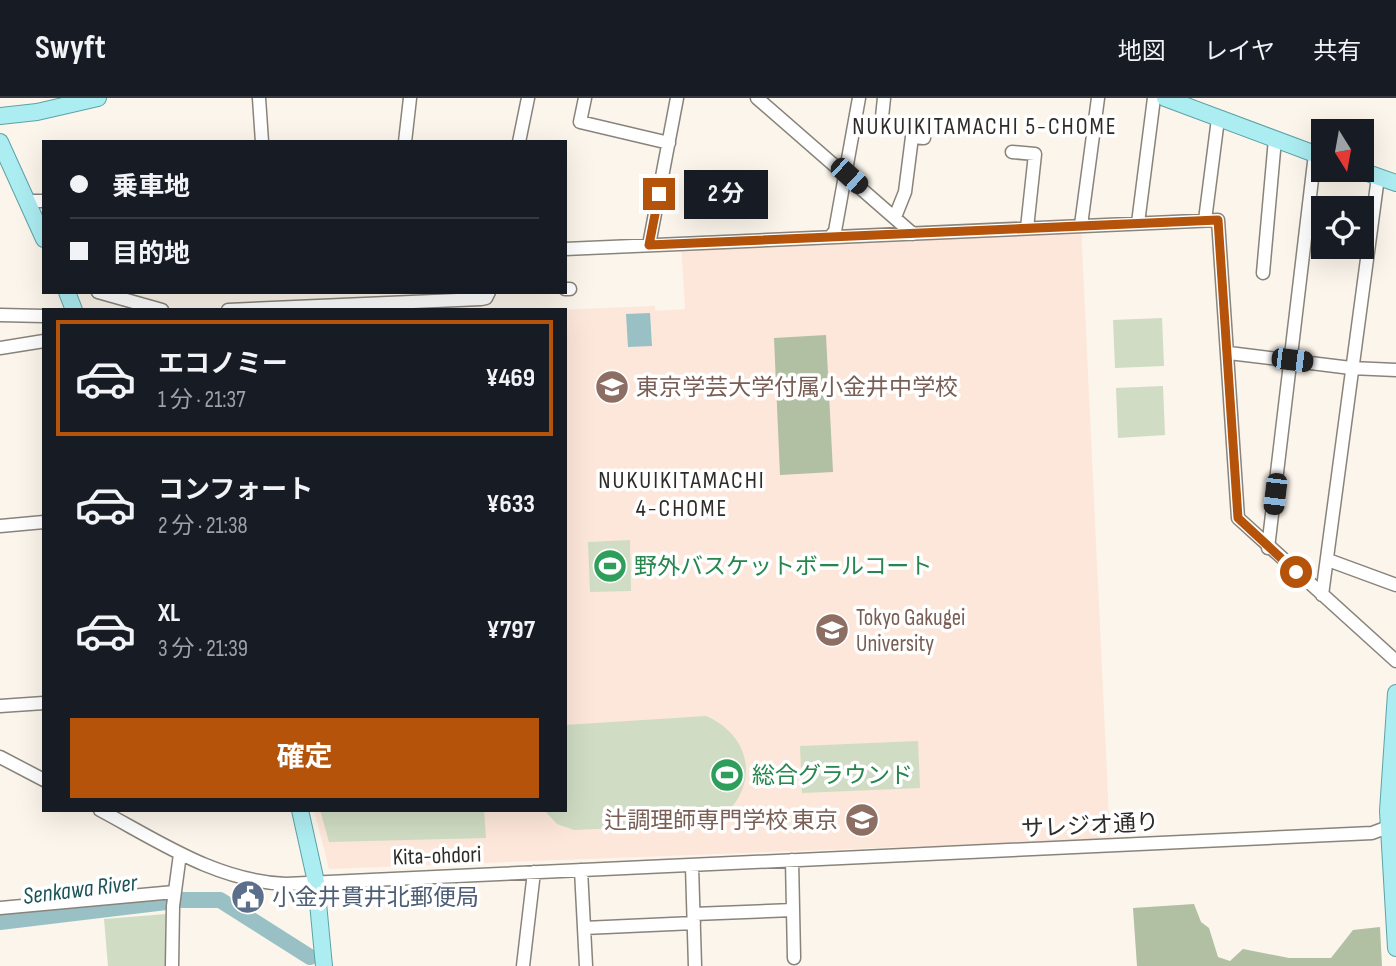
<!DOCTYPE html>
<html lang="ja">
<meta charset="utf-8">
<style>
:root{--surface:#171b24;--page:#242831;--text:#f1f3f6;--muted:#9ea1a6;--line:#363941;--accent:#b45309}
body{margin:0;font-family:"Sofia Sans Condensed","Noto Sans JP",sans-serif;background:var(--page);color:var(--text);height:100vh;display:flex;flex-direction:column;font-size:26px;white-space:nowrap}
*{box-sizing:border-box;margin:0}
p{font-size:23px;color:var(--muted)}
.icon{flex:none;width:38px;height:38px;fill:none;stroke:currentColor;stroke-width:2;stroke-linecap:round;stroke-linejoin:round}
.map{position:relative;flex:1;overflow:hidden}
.sheet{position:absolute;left:42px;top:210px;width:525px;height:504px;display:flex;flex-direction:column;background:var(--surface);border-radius:0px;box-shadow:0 7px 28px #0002}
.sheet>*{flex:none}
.guide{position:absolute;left:42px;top:42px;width:525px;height:154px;border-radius:0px;box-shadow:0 7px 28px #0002;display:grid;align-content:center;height:154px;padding:0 28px;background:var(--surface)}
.needle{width:46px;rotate:169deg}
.fabs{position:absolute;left:1311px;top:21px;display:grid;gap:14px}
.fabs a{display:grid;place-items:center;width:63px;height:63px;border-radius:0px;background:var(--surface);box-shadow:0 7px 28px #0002;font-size:35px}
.end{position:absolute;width:32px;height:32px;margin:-16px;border:9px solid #b45309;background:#fff;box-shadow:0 0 0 4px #fff}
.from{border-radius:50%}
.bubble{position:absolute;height:49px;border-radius:0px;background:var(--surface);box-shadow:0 7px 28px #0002;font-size:23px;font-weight:700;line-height:49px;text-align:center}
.car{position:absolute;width:21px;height:42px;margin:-21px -10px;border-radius:9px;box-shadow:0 0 5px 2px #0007;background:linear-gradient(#222 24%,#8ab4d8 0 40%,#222 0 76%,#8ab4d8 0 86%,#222 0)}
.guide b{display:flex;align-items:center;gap:24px;height:66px;font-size:26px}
.guide b+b{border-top:2px solid var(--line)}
.guide i{width:18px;height:18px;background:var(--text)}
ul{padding:12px 0 0;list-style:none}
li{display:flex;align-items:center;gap:21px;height:116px;margin:0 14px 10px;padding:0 14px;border:4px solid transparent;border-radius:0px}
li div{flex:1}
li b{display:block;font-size:26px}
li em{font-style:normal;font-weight:700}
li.selected{border-color:var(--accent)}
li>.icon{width:63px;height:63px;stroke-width:1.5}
.cta{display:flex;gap:14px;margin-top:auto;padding:14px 28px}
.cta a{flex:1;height:80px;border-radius:0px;background:var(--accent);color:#fff;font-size:28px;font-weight:700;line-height:80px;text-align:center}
header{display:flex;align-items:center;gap:42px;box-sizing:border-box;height:98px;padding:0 35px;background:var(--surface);border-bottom:2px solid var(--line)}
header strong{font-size:33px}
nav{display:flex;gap:38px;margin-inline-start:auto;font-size:24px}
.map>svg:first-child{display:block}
.education{fill:#fde7da}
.green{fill:#d0dcc3}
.forest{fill:#b1bfa3}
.water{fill:#99c0c4}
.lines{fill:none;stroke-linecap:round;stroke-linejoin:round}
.river{stroke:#99c0c4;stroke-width:16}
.minor-casing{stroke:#89847b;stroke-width:15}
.major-casing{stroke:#5ca2a6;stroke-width:18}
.minor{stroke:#fff;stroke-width:12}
.major{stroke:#acedf2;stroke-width:16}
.route{stroke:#b45309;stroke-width:9}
.labels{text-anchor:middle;stroke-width:7;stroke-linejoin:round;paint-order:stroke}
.education-label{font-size:23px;fill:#785e54;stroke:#fff;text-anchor:start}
.leisure-label{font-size:23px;fill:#27864d;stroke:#fff;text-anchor:start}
.street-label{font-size:23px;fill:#2e2c28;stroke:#fff}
.service-label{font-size:23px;fill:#4e5e75;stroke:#fff;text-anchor:start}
.neighbourhood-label{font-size:24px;letter-spacing:2px;fill:#2e2c28;stroke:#fff}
.water-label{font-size:24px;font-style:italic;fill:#1b5358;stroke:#fff}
</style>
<header>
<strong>Swyft</strong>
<nav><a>地図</a><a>レイヤ</a><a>共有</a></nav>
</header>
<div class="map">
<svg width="1396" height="868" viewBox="0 0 1396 868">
<rect width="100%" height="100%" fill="#fbf5eb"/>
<path class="education" d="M1081,127l29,614 -781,30 -15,-59h251v-500h-11l101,-4v5l30,-2 -4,-66z"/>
<path class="green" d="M1162,220l2,48 -49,2 -2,-48z
M1163,288l2,49 -47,3 -2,-50z
M630,442l1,51 -41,1 -2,-50z
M706,618c52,23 53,80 5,108l-137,6 -17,-6 -13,-14h21v-85z
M918,643l2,47 -118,5 -2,-47z
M320,712h164l2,28 -157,4z
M166,816l-1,52h-57l-4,-47z"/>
<path class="forest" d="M826,237l7,137 -53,3 -6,-137z
M1194,806l7,18 8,6 9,29 12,4 13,-12 46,9h42l22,-28 27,-3 2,39h-245l-4,-58z"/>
<path class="water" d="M650,215l2,33 -24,1 -2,-33z"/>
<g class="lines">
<path class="river" d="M182,802h38l90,57
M0,824l166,-20"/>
<g class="minor-casing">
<path id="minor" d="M259,0l3,44
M585,0l-5,24 89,21
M757,0l156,136
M882,19l2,-19
M405,44l5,-44
M519,44l9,-44
M1012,54l23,2 -8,74
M27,103h17
M895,119l10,-25 7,-55 12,1
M1205,122l13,-101
M1138,125l16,-125
M1081,127l17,-127
M830,139l5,-6 24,-133
M649,147l28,-147
M565,151l653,-29 20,298 158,143
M1263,175l12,-134
M565,191h5
M98,194l64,18
M228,212l253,-11 5,-1 3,-6
M0,217l44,1
M0,250l44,-7
M1229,255l122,15 45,2
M0,428l44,-4
M1268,450l47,-394
M1328,462l68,25
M1322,497l56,-418
M0,608l44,-3
M0,659l44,23
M100,712c60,32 116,71 186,74l1086,-51 24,-9
M792,762l2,98
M692,768l3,100
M581,772l5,96
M0,810l174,-16
M694,816l99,-4
M584,830l110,-5
M172,868l1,-60 7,-52
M523,868l11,-94"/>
</g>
<g class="major-casing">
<path id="major" d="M1165,0l158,59
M0,18l37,-4 61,-14
M0,44l44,97
M1359,72l37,13
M67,194l7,18
M1396,595l-8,118 8,137
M300,712l16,72 8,84"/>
</g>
<use href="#minor" class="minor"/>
<use href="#major" class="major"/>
</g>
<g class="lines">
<path class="route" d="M659,96l-10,51 569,-25 20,298 58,54"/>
</g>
<defs>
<g id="school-disc" transform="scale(1.75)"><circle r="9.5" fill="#8d6e63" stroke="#fff"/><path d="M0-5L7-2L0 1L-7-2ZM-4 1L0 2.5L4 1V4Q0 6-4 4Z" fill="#fff"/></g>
<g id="stadium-disc" transform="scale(1.75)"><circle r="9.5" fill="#2e9e5b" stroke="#fff"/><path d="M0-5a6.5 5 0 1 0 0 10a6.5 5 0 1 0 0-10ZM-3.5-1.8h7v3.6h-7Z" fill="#fff"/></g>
<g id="university-disc" transform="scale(1.75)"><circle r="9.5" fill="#8d6e63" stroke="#fff"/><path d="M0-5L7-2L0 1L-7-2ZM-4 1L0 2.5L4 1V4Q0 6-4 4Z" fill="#fff"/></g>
<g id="civic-disc" transform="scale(1.75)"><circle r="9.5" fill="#5c6f8a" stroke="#fff"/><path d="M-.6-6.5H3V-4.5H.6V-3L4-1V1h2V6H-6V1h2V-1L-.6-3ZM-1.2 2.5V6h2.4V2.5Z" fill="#fff"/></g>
</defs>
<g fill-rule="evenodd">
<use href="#school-disc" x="612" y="289"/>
<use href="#stadium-disc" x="610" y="468"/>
<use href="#university-disc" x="832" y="532"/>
<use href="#stadium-disc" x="727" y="677"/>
<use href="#school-disc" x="862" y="722"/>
<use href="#civic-disc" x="248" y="799"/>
</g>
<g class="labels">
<g class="education-label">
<text x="636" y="297">東京学芸大学付属小金井中学校</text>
<text x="856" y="527">Tokyo Gakugei<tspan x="856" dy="26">University</tspan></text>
<text x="838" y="730" text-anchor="end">辻調理師専門学校 東京</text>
</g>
<g class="leisure-label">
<text x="634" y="476">野外バスケットボールコート</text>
<text x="752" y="685">総合グラウンド</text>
</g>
<g class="street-label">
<text transform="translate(1090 727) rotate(-3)" y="8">サレジオ通り</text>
<text transform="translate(437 757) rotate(-2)" y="8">Kita-ohdori</text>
</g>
<g class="service-label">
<text x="272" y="807">小金井貫井北郵便局</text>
</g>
<g class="neighbourhood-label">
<text x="985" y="36">NUKUIKITAMACHI 5-CHOME</text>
<text x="682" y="390">NUKUIKITAMACHI<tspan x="682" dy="28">4-CHOME</tspan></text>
</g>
<g class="water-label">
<text transform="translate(80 791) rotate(-7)" y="8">Senkawa River</text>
</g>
</g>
</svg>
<div class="fabs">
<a><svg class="needle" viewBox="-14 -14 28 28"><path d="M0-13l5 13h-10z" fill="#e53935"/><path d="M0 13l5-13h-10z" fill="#9ea1a6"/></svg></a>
<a><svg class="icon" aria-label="locate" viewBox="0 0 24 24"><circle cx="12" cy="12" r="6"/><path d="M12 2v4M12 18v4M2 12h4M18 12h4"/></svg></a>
</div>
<i class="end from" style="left:1296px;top:474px"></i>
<i class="end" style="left:659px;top:96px"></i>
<div class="bubble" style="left:684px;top:72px;width:84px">2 分</div>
<i class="car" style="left:849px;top:78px;rotate:132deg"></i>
<i class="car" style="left:1292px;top:262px;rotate:97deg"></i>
<i class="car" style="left:1275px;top:396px;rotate:187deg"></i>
<div class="guide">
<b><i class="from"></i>乗車地</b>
<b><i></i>目的地</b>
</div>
<section class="sheet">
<ul>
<li class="selected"><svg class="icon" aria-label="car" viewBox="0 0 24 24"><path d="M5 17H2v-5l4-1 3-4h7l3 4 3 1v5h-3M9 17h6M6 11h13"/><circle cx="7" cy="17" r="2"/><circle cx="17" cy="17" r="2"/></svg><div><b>エコノミー</b><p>1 分 · 21:37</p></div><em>¥469</em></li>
<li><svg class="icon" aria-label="car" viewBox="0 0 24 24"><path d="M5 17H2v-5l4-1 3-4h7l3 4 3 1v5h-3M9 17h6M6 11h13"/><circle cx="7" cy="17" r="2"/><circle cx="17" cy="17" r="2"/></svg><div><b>コンフォート</b><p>2 分 · 21:38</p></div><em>¥633</em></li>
<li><svg class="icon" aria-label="car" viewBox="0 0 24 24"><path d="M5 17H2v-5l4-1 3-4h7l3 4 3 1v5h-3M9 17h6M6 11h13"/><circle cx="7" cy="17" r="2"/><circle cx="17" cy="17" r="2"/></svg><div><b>XL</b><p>3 分 · 21:39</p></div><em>¥797</em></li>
</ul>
<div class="cta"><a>確定</a></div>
</section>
</div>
